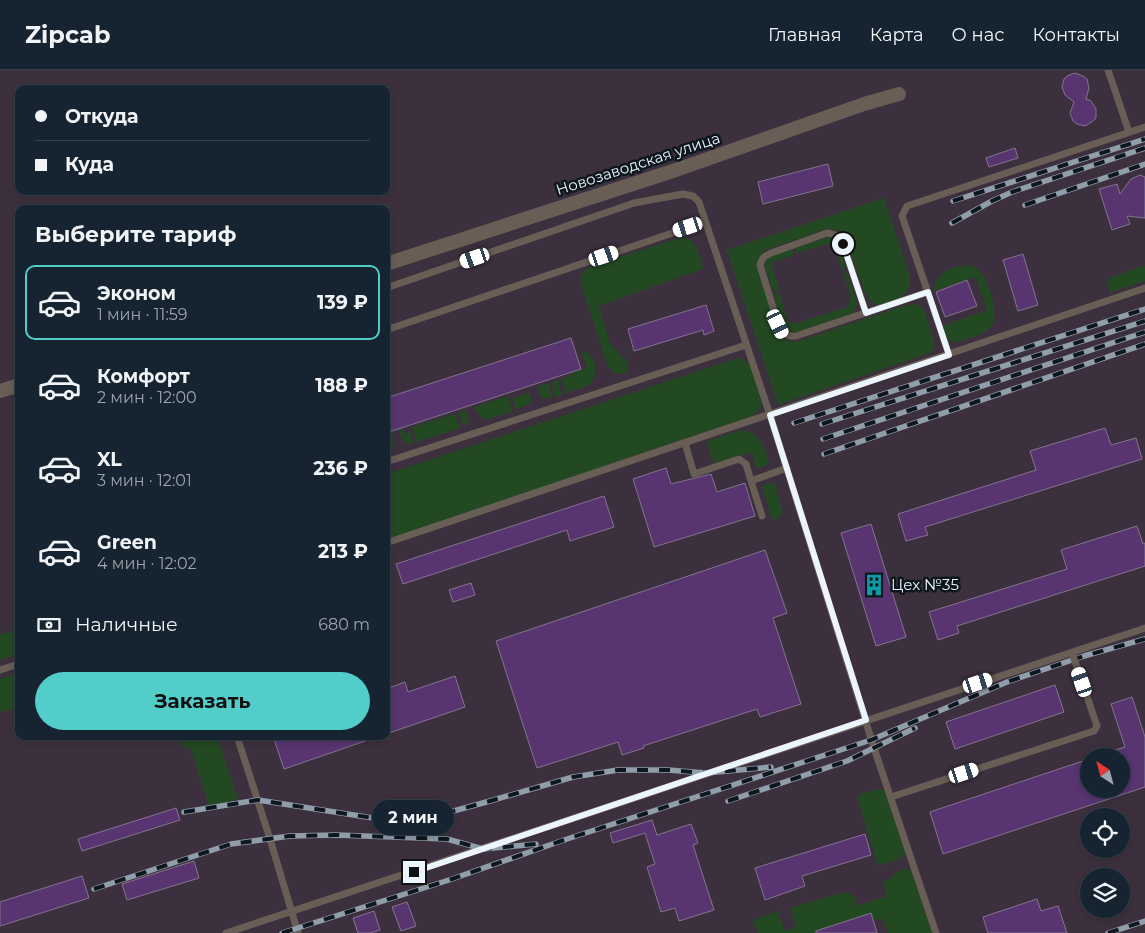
<!DOCTYPE html>
<html lang="ru">
<meta charset="utf-8">
<style>
:root{--surface:#152430;--page:#22303c;--text:#f1f3f6;--muted:#9da4ab;--line:#34414c;--accent:#53cdca}
body{margin:0;font-family:Montserrat,sans-serif;background:var(--page);color:var(--text);height:100vh;display:flex;flex-direction:column;font-size:19px;white-space:nowrap}
*{box-sizing:border-box;margin:0}
p{font-size:16px;color:var(--muted)}
.icon{flex:none;width:28px;height:28px;fill:none;stroke:currentColor;stroke-width:2;stroke-linecap:round;stroke-linejoin:round}
.map{position:relative;flex:1;overflow:hidden}
.details{position:absolute;left:15px;top:135px;width:375px;height:535px;display:flex;flex-direction:column;background:var(--surface);border-radius:10px;box-shadow:0 2px 8px #0003,0 0 0 1px var(--line)}
.details>*{flex:none}
.top-card{position:absolute;left:15px;top:15px;width:375px;height:110px;border-radius:10px;box-shadow:0 2px 8px #0003,0 0 0 1px var(--line);display:grid;align-content:center;height:110px;padding:0 20px;background:var(--surface)}
.needle{width:32px;rotate:324deg}
.fabs{position:absolute;left:1080px;top:678px;display:grid;gap:10px}
.fabs a{display:grid;place-items:center;width:50px;height:50px;border-radius:50%;background:var(--surface);box-shadow:0 2px 8px #0003,0 0 0 1px var(--line);font-size:25px}
.end{position:absolute;width:22px;height:22px;margin:-11px;border:6px solid #ecf5fe;background:#111;box-shadow:0 0 0 2px #111}
.from{border-radius:50%}
.bubble{position:absolute;height:35px;border-radius:18px;background:var(--surface);box-shadow:0 2px 8px #0003,0 0 0 1px var(--line);font-size:16px;font-weight:700;line-height:35px;text-align:center}
.car{position:absolute;width:15px;height:30px;margin:-15px -8px;border-radius:6px;box-shadow:0 0 4px 1px #0007;background:linear-gradient(#fff 24%,#345 0 40%,#fff 0 76%,#345 0 86%,#fff 0)}
.top-card b{display:flex;align-items:center;gap:18px;height:48px;font-size:19px}
.top-card b+b{border-top:1px solid var(--line)}
.top-card i{width:12px;height:12px;background:var(--text)}
ul{padding:0;list-style:none}
li{display:flex;align-items:center;gap:15px;height:75px;margin:0 10px 8px;padding:0 10px;border:2px solid transparent;border-radius:10px}
li div{flex:1}
li b{display:block;font-size:19px}
li em{font-style:normal;font-weight:700}
li.current{border-color:var(--accent)}
li>.icon{width:45px;height:45px;stroke-width:1.5}
h2{padding:0 20px;font-size:22px;line-height:60px}
.pay{display:flex;align-items:center;gap:12px;height:55px;padding:0 20px;font-size:19px}
.pay p{margin-inline-start:auto}
.primary-button{display:flex;gap:10px;margin-top:auto;padding:10px 20px}
.primary-button a{flex:1;height:58px;border-radius:30px;background:var(--accent);color:#111;font-size:20px;font-weight:700;line-height:58px;text-align:center}
header{display:flex;align-items:center;gap:30px;box-sizing:border-box;height:70px;padding:0 25px;background:var(--surface);border-bottom:1px solid var(--line)}
header strong{font-size:24px}
nav{display:flex;gap:28px;margin-inline-start:auto;font-size:18px}
.map>svg:first-child{display:block}
.industrial{fill:#3d303e;fill-rule:evenodd}
.green{fill:#234923}
.building{fill:#583571;stroke:#82758d}
.lines{fill:none;stroke-linecap:round;stroke-linejoin:round}
.service{stroke:#685e56;stroke-width:7}
.minor{stroke:#685e56;stroke-width:14}
.rail-casing{stroke:#909daa;stroke-width:5.5}
.rail{stroke:#0e171e;stroke-width:4;stroke-dasharray:11;stroke-linecap:butt}
.service-bridge{stroke:#685e56;stroke-width:7}
.route{stroke:#ecf5fe;stroke-width:6}
.labels{text-anchor:middle;stroke-width:5;stroke-linejoin:round;paint-order:stroke}
.street-label{font-size:15px;fill:#ecf5fe;stroke:#0e171e}
.poi-label{font-size:15px;fill:#ecf5fe;stroke:#0e171e;text-anchor:start}
</style>
<header>
<strong>Zipcab</strong>
<nav><a>Главная</a><a>Карта</a><a>О нас</a><a>Контакты</a></nav>
</header>
<div class="map">
<svg width="1145" height="863" viewBox="0 0 1145 863">
<rect width="100%" height="100%" fill="#1c3040"/>
<path class="industrial" d="M0,0h1145v863h-1145zM19,19h367v102h-367zM19,139h367v527h-367zM1089,686h32v33h-32zM1089,746h32v33h-32zM1089,806h32v33h-32z"/>
<path class="green" d="M884,128l26,78c2,16 -7,21 -21,26 -6,2 -10,3 -16,2l-8,-11 -20,-57 -12,-7h-7l-58,20 -5,3 -6,12 18,60c4,12 8,17 21,18l107,-36 14,-2 8,7 10,34 -5,8 -152,52 -51,-155z
M682,167c16,2 17,19 21,32l-104,37 11,38 9,9 3,5 3,-1 3,9 -1,6 -3,2 -10,-1 -7,-9 -27,-83c1,-7 4,-12 11,-15z
M828,167l8,2 10,29 -4,2 -8,-25 -3,-2 -34,10 -2,-5z
M792,179l2,6 -23,8 8,26 -6,2 -9,-27 4,-6z
M967,195c6,1 10,3 14,7 8,10 19,44 10,55 -7,9 -25,12 -36,16 -8,-3 -10,-9 -13,-17l45,-16 -11,-33 -42,14c1,-18 16,-24 33,-26z
M1145,195v16l-33,11 -2,-1 -3,-12z
M847,201l10,34 -4,8 -56,19c-17,3 -20,-26 -23,-38l5,-2 9,29 6,3 53,-17 4,-9 -8,-26z
M586,282c11,5 12,24 4,33l-24,8 -5,-14 10,-3 -1,-2 17,-6 -5,-15z
M738,288c4,1 7,2 10,5 6,6 15,35 14,42 -2,6 -7,8 -11,12l-131,43 -6,6 -228,77v-69z
M558,310l4,15 -7,2 -4,-15z
M548,313l4,15 -5,1 -6,-2 -4,-10z
M530,323l1,6 -1,5 -14,5 -3,-11z
M508,326l5,15 -24,8 -8,-2 -7,-10z
M466,340l3,9 -3,6 -3,1 -4,-14z
M455,344l5,14 -43,14 -5,-15z
M399,355l5,9 6,-2 4,11 -4,1 -7,-3 -6,-15z
M741,360c22,4 22,15 28,34l-12,5 -5,-17 -38,13 -7,-24z
M392,364c3,8 3,14 -5,18l-1,-16z
M774,412l8,27v5l-7,6 -3,-1 -10,-33z
M19,558v26l-19,6v-25z
M19,603v35l-19,4v-33z
M178,666h39l21,64 -29,5 -18,-55 -9,-4z
M878,719l7,1 21,62 -5,6 -23,8 -21,-70z
M903,799l7,1 2,3 20,60h-44l-6,-15 -49,15h-75l-5,-13 25,-9 7,20 11,-4 -6,-19 55,-16c9,2 10,6 12,14l30,-10 -4,-13z"/>
<path class="building" d="M1075,3l8,3 4,3 2,9 -3,11 5,2 5,8v9l-3,3 -8,5 -8,-2 -4,-3 -3,-8 4,-11 -9,-7 -3,-8 2,-8 3,-3z
M1015,78l3,10 -29,9 -3,-9z
M828,94l5,22 -70,18 -5,-22z
M1140,105l5,2v41l-18,-2 3,8 -18,6 -13,-41 18,-5 3,10 11,-15z
M1023,184l15,51 -20,6 -15,-51z
M967,210l10,26 -32,11 -9,-25z
M706,235l8,26 -10,4 -1,-5 -69,21 -6,-22z
M571,268l10,31 -195,64v-35z
M1105,358l6,17 25,-7 6,21 -217,68 3,8 -22,6 -8,-27 138,-44 -6,-19z
M666,398l5,16 40,-10 6,18 28,-9 10,33 -101,31 -21,-68z
M604,426l10,31 -44,14 -3,-11 -164,54 -7,-20z
M871,454l35,113 -30,9 -35,-113z
M1137,456l6,18 2,-1v23l-188,60 2,7 -21,7 -9,-28 138,-43 -6,-19z
M765,480l22,63 -14,5 28,86 -41,13 -3,-8 -114,37 1,2 -22,7 -4,-13 -81,26 -41,-127z
M471,513l4,12 -22,7 -4,-12z
M455,606l10,31 -79,27v-45l19,-7 3,10z
M1055,615l9,27 -109,37 -9,-27z
M1132,627l13,40v50l-202,67 -13,-42 159,-53v30h32v-33h-18l-1,-2 23,-7 -14,-43z
M273,666h101v2l-90,31z
M176,738l4,12 -98,31 -4,-12z
M652,750l5,15 34,-11 7,19 -5,2 21,65 -35,11 -4,-13 -14,4 -14,-45 8,-3 -10,-31 -32,10 -3,-10z
M865,764l6,21 -69,21 3,10 -40,14 -10,-32z
M194,791l5,17 -72,22 -5,-16z
M82,806l7,22 -89,28v-24z
M1037,829l4,12 17,-5 9,27h-79l-5,-16z
M407,832l9,24 -15,5 -9,-24z
M374,841l6,19 -10,3h-12l-5,-15z
M871,843l6,20h-61v-2z"/>
<g class="lines">
<path class="service" d="M1108,0l21,62
M386,218l248,-85 49,-9 10,2 6,6 71,213 104,333 62,185
M866,243l-23,-69c-4,-7 -7,-10 -16,-11l-53,19c-8,3 -12,5 -14,13l18,59c5,9 8,13 18,12l132,-44
M386,260l319,-108
M949,285l-47,-139 5,-10 238,-79
M685,373l9,31 45,-15 7,5 5,17 36,-13
M386,392l360,-117
M751,411l11,35
M386,473l759,-255
M0,600l19,-6
M237,666l33,103 28,94
M891,727l203,-66 3,-5 -20,-59
M226,863c307,-100 612,-204 919,-305"/>
<path class="minor" d="M386,194l290,-94 188,-66 35,-10
M0,321l19,-6"/>
<g class="rail-casing">
<path id="rail" d="M953,131l192,-62
M1025,135l120,-41
M952,153l40,-22 20,-9 133,-44
M794,353l351,-114
M822,354l323,-103
M823,369l322,-107
M824,384l321,-110
M728,731l119,-40 68,-33
M184,742l74,-12 134,21 36,-3 62,-17 83,-24 45,-7h50l38,3 65,-6
M94,819l137,-45 59,-8 46,-1 111,4 36,10 53,-5
M282,863l170,-54 109,-38 310,-101 136,-58 77,-26 61,-17
M1108,863l37,-12"/>
</g>
<use href="#rail" class="rail"/>
<path class="service-bridge" d="M1072,583l5,14"/>
</g>
<g class="lines">
<path class="route" d="M414,802l452,-152 -96,-305 179,-60 -21,-63 -62,21 -23,-69"/>
</g>
<defs>
<g id="building-bare" transform="scale(1.725)"><path d="M-4-6H4V6H1V3H-1V6H-4ZM-2.5-4.3h1.7v1.8h-1.7ZM.8-4.3h1.7v1.8H.8ZM-2.5-1h1.7V.8h-1.7ZM.8-1h1.7V.8H.8Z" fill="#0f9aa8" stroke="#0e171e" stroke-width="2.5" paint-order="stroke"/></g>
</defs>
<g fill-rule="evenodd">
<use href="#building-bare" x="874" y="515"/>
</g>
<g class="labels">
<g class="street-label">
<text transform="translate(638 94) rotate(-18)" y="5">Новозаводская улица</text>
</g>
<g class="poi-label">
<text x="891" y="520">Цех №35</text>
</g>
</g>
</svg>
<div class="fabs">
<a><svg class="needle" viewBox="-14 -14 28 28"><path d="M0-13l5 13h-10z" fill="#e53935"/><path d="M0 13l5-13h-10z" fill="#9da4ab"/></svg></a>
<a><svg class="icon" aria-label="locate" viewBox="0 0 24 24"><circle cx="12" cy="12" r="6"/><path d="M12 2v4M12 18v4M2 12h4M18 12h4"/></svg></a>
<a><svg class="icon" aria-label="layers" viewBox="0 0 24 24"><path d="M12 4l9 5-9 5-9-5zM3 14l9 5 9-5"/></svg></a>
</div>
<i class="end from" style="left:843px;top:174px"></i>
<i class="end" style="left:414px;top:802px"></i>
<div class="bubble" style="left:372px;top:730px;width:82px">2 мин</div>
<i class="car" style="left:688px;top:157px;rotate:252deg"></i>
<i class="car" style="left:604px;top:186px;rotate:71deg"></i>
<i class="car" style="left:475px;top:188px;rotate:251deg"></i>
<i class="car" style="left:778px;top:254px;rotate:155deg"></i>
<i class="car" style="left:1082px;top:612px;rotate:341deg"></i>
<i class="car" style="left:978px;top:613px;rotate:72deg"></i>
<i class="car" style="left:964px;top:703px;rotate:72deg"></i>
<div class="top-card">
<b><i class="from"></i>Откуда</b>
<b><i></i>Куда</b>
</div>
<section class="details">
<h2>Выберите тариф</h2>
<ul>
<li class="current"><svg class="icon" aria-label="car" viewBox="0 0 24 24"><path d="M5 17H2v-5l4-1 3-4h7l3 4 3 1v5h-3M9 17h6M6 11h13"/><circle cx="7" cy="17" r="2"/><circle cx="17" cy="17" r="2"/></svg><div><b>Эконом</b><p>1 мин · 11:59</p></div><em>139 ₽</em></li>
<li><svg class="icon" aria-label="car" viewBox="0 0 24 24"><path d="M5 17H2v-5l4-1 3-4h7l3 4 3 1v5h-3M9 17h6M6 11h13"/><circle cx="7" cy="17" r="2"/><circle cx="17" cy="17" r="2"/></svg><div><b>Комфорт</b><p>2 мин · 12:00</p></div><em>188 ₽</em></li>
<li><svg class="icon" aria-label="car" viewBox="0 0 24 24"><path d="M5 17H2v-5l4-1 3-4h7l3 4 3 1v5h-3M9 17h6M6 11h13"/><circle cx="7" cy="17" r="2"/><circle cx="17" cy="17" r="2"/></svg><div><b>XL</b><p>3 мин · 12:01</p></div><em>236 ₽</em></li>
<li><svg class="icon" aria-label="car" viewBox="0 0 24 24"><path d="M5 17H2v-5l4-1 3-4h7l3 4 3 1v5h-3M9 17h6M6 11h13"/><circle cx="7" cy="17" r="2"/><circle cx="17" cy="17" r="2"/></svg><div><b>Green</b><p>4 мин · 12:02</p></div><em>213 ₽</em></li>
</ul>
<div class="pay"><svg class="icon" aria-label="cash" viewBox="0 0 24 24"><path d="M3 7h18v10H3z"/><circle cx="12" cy="12" r="2"/></svg>Наличные<p>680 m</p></div>
<div class="primary-button"><a>Заказать</a></div>
</section>
</div>
